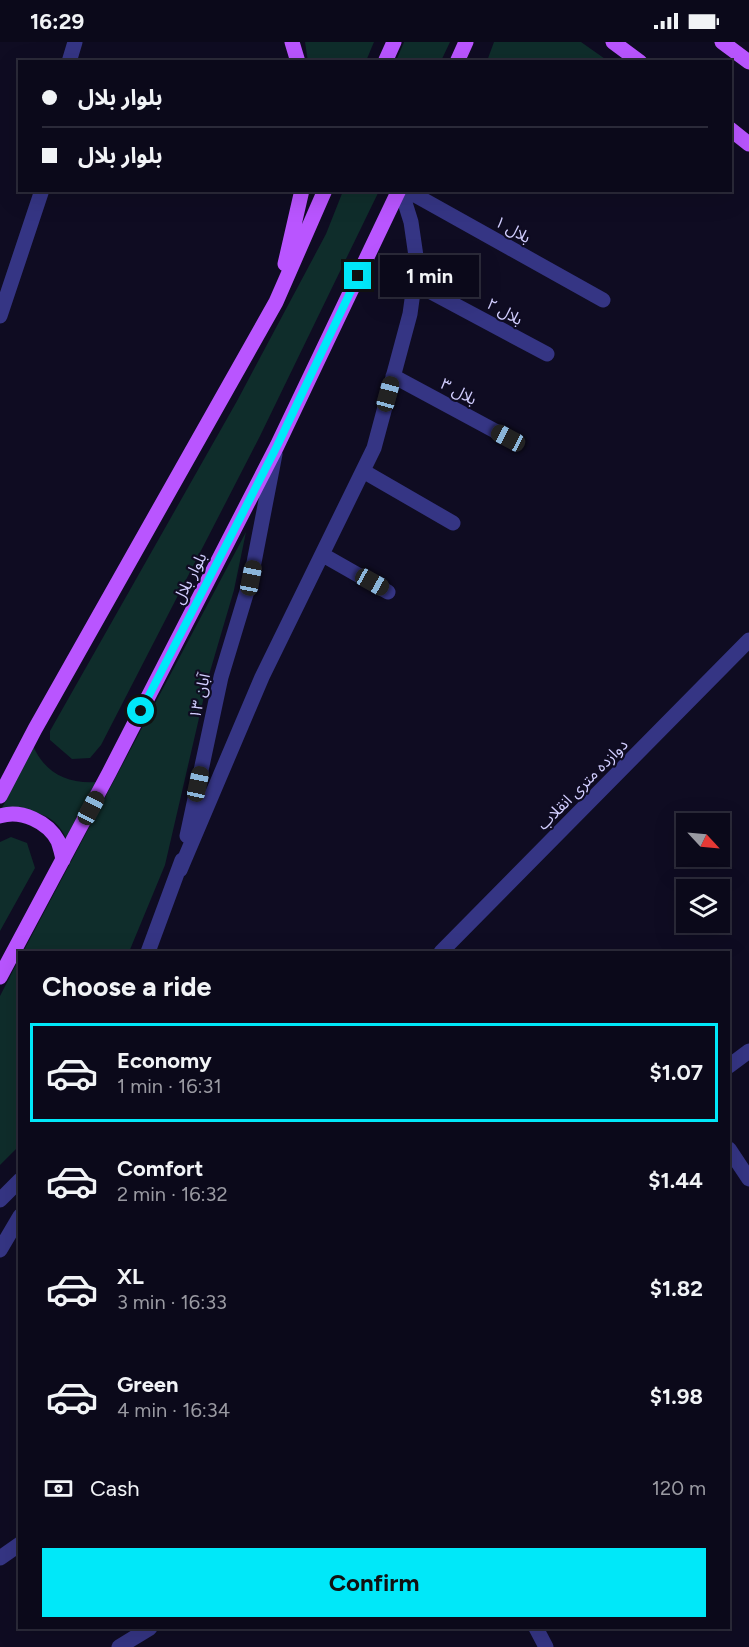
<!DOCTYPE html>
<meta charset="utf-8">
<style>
:root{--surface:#0b091a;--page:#141223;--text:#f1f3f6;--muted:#9a9aa2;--line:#2b2a39;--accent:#00e8f9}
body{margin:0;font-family:Figtree,"Noto Sans Arabic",sans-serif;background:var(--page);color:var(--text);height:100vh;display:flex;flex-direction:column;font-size:22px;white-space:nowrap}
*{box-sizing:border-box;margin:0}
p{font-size:20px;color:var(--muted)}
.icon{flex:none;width:33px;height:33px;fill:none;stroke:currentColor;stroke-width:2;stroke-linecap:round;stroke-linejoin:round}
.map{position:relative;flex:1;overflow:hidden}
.sheet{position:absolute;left:18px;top:909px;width:712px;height:678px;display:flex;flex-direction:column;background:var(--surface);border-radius:0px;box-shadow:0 6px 24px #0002,0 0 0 2px var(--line)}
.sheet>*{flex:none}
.banner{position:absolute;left:18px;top:18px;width:714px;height:132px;border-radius:0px;box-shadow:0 6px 24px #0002,0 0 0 2px var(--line);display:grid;align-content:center;height:132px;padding:0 24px;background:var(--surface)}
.needle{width:39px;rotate:116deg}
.controls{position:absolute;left:676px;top:771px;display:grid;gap:12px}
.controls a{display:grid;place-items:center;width:54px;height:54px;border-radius:0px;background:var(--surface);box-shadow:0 6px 24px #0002,0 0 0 2px var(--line);font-size:30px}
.end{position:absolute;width:27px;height:27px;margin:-14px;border:8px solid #00e8f9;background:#111;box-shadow:0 0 0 3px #111}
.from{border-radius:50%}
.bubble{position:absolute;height:42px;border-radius:0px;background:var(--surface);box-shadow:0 6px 24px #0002,0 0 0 2px var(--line);font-size:20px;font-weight:700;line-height:42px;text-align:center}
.car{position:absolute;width:18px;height:36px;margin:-18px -9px;border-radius:8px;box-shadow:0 0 4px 2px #0007;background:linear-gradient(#222 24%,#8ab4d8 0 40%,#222 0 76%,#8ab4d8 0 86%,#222 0)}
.banner b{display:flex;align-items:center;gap:21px;height:57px;font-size:22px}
.banner b+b{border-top:2px solid var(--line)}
.banner i{width:15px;height:15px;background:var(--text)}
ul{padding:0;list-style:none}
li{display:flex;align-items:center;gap:18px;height:99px;margin:0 12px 9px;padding:0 12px;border:3px solid transparent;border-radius:0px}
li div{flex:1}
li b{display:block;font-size:22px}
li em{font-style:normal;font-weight:700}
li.on{border-color:var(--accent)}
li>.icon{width:54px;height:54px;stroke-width:1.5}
h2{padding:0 24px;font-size:27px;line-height:72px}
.pay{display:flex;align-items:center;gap:15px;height:66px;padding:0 24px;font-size:22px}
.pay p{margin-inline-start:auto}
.primary-button{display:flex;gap:12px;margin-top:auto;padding:12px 24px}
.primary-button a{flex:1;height:69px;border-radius:0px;background:var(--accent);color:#111;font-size:24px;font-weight:700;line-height:69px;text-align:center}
.status{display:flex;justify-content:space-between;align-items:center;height:42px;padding:0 30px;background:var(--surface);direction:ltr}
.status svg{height:16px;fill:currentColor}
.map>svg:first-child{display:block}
.green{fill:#0f2d2b}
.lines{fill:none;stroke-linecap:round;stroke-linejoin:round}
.minor{stroke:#353584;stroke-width:15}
.major{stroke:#b955ff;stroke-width:15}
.route{stroke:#00e8f9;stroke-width:8}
.labels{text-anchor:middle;stroke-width:4.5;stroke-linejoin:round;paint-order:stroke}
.street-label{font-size:16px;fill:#d2ceff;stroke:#0f0c22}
</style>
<div class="status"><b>16:29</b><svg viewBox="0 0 49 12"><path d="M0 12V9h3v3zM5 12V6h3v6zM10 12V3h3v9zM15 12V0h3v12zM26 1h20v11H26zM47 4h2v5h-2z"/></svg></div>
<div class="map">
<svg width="749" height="1605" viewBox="0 0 749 1605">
<rect width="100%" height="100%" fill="#0f0c22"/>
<path class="green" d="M305,0h69l-8,19 -58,1z
M404,0h46l-9,19h-45z
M494,0h87l27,19h-121z
M343,149h36l-119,245 -159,309 -11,13 -18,1 -22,-19v-9l187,-330 89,-167z
M246,490l-12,58 -25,85 -44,190 -36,87h-106z
M33,704c12,27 34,38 64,36l-31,56c-12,-27 -39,-29 -65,-28z
M11,795l16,6 8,25 -35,63v-89z
M19,917v187l-19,19v-169z"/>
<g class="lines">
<path class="minor" d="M69,20l6,-20
M406,148l197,110
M414,241l133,71
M0,274l42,-126
M393,334l115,62
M363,429l90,52
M323,513l65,37
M187,794l34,-159 30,-99 24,-124
M180,828l82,-193 112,-229 36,-134 7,-51 -6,-41 -10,-32
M148,910l34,-92
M441,910l308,-312
M729,1024l20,-15
M729,1107l20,30
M0,1158l20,-20
M0,1208l20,-34
M0,1516l20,-14
M536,1586l10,19
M119,1605l31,-19"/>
<path class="major" d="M292,0l6,20
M613,0l27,20
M722,0l27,20
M385,20l9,-20
M457,20l9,-20
M730,87l19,15
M285,222l17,-74
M0,754l35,-67 241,-427 49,-112
M0,774c21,-7 48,6 58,25 2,6 4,13 5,19
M0,935l109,-204 168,-327 122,-256"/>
</g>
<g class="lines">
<path class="route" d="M141,669l136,-265 81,-170"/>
</g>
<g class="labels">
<g class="street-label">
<text transform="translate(513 187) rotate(29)" y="6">بلال ۱</text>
<text transform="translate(505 269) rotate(29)" y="6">بلال ۲</text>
<text transform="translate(459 349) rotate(28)" y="6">بلال ۳</text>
<text transform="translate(189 536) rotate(-63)" y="6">بلوار بلال</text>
<text transform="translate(199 654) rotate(-77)" y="6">۱۳ آبان</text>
<text transform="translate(582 742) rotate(-45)" y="6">دوازده متری انقلاب</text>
</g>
</g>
</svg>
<div class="controls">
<a><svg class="needle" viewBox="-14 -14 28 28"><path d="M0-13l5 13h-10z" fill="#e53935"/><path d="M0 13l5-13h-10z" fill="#9a9aa2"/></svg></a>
<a><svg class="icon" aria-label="layers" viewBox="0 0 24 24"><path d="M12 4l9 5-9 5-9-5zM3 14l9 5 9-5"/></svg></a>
</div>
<i class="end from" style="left:141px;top:669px"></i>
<i class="end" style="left:358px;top:234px"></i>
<div class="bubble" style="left:380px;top:213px;width:99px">1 min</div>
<i class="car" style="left:388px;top:352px;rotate:15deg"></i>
<i class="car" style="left:508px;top:396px;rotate:298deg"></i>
<i class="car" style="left:251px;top:536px;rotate:11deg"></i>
<i class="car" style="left:372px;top:540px;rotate:119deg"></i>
<i class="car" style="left:198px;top:742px;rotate:12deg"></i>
<i class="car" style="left:91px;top:766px;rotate:28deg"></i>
<div class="banner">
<b><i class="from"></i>بلوار بلال</b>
<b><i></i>بلوار بلال</b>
</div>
<section class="sheet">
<h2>Choose a ride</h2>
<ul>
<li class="on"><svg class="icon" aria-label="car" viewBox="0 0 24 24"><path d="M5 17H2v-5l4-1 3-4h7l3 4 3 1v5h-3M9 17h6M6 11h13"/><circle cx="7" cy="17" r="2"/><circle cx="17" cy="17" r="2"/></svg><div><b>Economy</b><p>1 min · 16:31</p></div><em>$1.07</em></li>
<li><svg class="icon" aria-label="car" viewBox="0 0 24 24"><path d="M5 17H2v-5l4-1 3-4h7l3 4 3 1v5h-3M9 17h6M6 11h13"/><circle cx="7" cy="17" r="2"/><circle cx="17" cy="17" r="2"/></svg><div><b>Comfort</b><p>2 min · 16:32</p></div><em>$1.44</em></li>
<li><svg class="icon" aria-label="car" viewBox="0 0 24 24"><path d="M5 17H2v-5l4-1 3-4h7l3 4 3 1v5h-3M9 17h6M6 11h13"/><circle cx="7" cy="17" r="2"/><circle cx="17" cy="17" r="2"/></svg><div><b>XL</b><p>3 min · 16:33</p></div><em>$1.82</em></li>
<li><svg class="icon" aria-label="car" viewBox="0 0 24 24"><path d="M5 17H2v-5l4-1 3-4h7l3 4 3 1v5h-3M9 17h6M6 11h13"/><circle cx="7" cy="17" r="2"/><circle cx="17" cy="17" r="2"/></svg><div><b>Green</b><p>4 min · 16:34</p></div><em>$1.98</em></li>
</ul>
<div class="pay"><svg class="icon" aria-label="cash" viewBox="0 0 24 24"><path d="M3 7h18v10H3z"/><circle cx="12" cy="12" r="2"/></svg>Cash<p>120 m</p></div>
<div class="primary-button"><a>Confirm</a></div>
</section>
</div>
